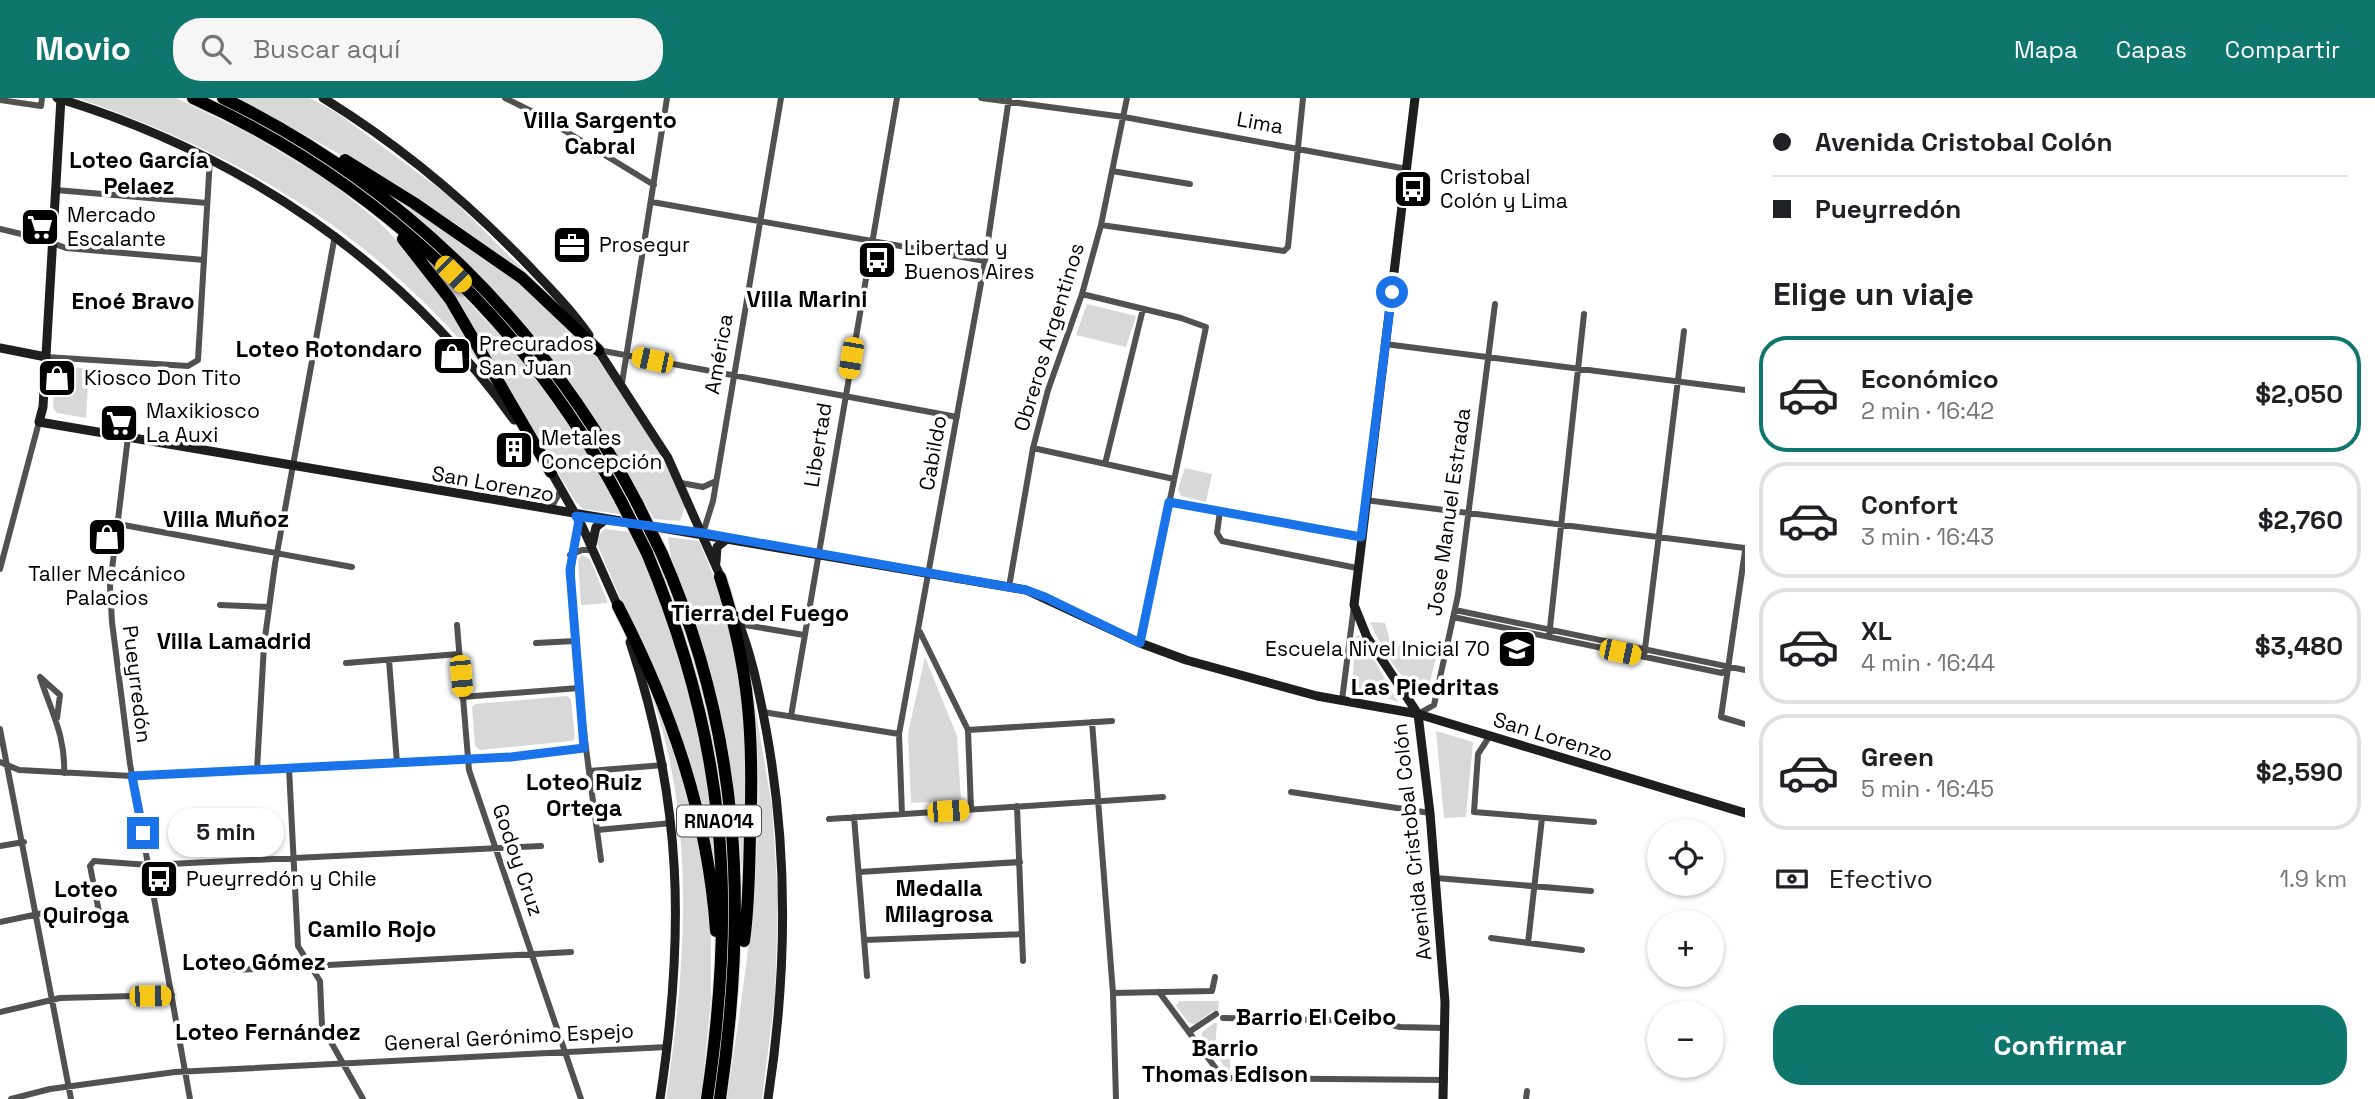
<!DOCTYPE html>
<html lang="es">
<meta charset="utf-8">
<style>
:root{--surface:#fff;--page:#f6f6f6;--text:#202124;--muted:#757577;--line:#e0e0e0;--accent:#0f766e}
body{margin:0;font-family:"Space Grotesk",sans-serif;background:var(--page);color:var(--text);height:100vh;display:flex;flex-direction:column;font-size:26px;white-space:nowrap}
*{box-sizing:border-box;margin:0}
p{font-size:23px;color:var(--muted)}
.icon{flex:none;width:38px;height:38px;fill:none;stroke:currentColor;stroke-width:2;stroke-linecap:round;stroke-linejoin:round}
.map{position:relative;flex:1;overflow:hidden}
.drawer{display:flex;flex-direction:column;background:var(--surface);width:630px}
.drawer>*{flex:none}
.banner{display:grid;align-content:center;height:154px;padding:0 28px;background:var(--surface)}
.controls{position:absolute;left:1647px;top:721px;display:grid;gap:14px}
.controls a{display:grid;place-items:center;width:77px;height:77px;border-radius:50%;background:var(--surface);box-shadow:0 2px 5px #0004;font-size:35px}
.end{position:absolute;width:32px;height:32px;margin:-16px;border:9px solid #1a73e8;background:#fff;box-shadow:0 0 0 4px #fff}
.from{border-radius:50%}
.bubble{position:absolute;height:49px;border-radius:24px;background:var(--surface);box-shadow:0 2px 5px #0004;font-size:23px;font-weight:600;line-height:49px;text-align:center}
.car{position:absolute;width:21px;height:42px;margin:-21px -10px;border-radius:9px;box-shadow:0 0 5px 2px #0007;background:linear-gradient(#f5c518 24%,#345 0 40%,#f5c518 0 76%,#345 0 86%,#f5c518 0)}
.banner b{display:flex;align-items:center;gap:24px;height:66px;font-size:26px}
.banner b+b{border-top:2px solid var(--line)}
.banner i{width:18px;height:18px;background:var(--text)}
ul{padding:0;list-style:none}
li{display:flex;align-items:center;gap:21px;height:116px;margin:0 14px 10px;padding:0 14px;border:4px solid var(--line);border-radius:28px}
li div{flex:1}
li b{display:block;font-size:26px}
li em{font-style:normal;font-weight:600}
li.selected{border-color:var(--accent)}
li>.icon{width:63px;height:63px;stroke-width:1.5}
h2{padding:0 28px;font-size:32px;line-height:84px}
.pay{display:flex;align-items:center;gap:18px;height:77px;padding:0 28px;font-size:26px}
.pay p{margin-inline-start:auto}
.action{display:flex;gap:14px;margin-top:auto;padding:14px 28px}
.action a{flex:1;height:80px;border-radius:28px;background:var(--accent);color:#fff;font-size:28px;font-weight:600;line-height:80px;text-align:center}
header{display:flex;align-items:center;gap:42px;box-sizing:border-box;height:98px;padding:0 35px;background:var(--accent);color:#fff}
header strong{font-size:33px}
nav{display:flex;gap:38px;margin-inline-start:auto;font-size:24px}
.search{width:490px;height:63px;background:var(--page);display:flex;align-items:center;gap:18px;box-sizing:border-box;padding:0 24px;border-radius:28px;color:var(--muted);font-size:26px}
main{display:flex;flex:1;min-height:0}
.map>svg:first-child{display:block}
.green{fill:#d8d8d8}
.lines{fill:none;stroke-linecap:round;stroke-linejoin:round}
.highway-casing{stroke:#dbdbdb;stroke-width:14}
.street{stroke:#515151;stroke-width:6}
.secondary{stroke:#1e1e1e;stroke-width:9}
.highway{stroke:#000;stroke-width:12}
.highway-bridge-casing{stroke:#dbdbdb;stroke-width:14;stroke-linecap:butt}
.highway-bridge{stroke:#000;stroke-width:12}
.route{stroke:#1a73e8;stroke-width:9}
.labels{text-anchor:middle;stroke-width:7;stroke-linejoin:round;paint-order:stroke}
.shield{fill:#fff;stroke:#4c4c4c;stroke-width:2}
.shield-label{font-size:19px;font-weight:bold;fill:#000}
.street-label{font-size:21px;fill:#000;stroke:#fff}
.poi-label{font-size:21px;fill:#000;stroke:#fff;text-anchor:start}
.neighbourhood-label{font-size:23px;font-weight:bold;fill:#000;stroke:#fff}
.quarter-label{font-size:24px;font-weight:bold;fill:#000;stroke:#fff}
</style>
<header>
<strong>Movio</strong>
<div class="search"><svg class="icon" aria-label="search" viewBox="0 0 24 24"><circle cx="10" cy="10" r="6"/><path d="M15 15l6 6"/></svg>Buscar aquí</div>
<nav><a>Mapa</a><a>Capas</a><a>Compartir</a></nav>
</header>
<main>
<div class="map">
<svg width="1745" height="1001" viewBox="0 0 1745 1001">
<rect width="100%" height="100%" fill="#fff"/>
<path class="green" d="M77,0h99l76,37 75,45 50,40 36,37 18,22 55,91c-113,-137 -243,-215 -409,-272z
M237,0h73l27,15 111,82 104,103c-96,-79 -205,-142 -315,-200z
M365,78c50,33 104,64 151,100 69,54 137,151 169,231l-5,14 -26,-2c-81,-144 -156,-243 -289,-343z
M431,165c75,75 144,154 189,251l-37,-5 -7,-7 -147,-238z
M1087,206l49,12 -10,31 -50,-12z
M60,269l29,1 -3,50 -29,-5 -4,-5 2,-37z
M1185,370l27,6 -6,28 -25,-6 -3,-7z
M605,431l24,3c57,108 80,233 89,354l-45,-163 -78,-184z
M668,439l31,4 25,60 23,101 -4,187c-4,-72 -13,-143 -32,-213 -12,-45 -39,-94 -43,-139z
M582,457l8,4 18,44 -27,2 -3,-45z
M1370,524l15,1 5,18 6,5 42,3 -11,45c-27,-10 -45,-46 -57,-72z
M1359,537l4,5 35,62 -46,-16 4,-50z
M633,543l60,166 18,119v73l-10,100h-35c17,-115 27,-231 2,-346 -8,-38 -23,-75 -35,-112z
M925,559l32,79 4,64 -50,3 -3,-70z
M751,584l21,125 6,92 -3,98 -13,102h-35c20,-137 44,-278 24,-417z
M567,598l4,3 4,39 -3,3 -92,9 -5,-4 -3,-39 3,-3z
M1436,633l37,11 -7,75 -22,1z
M1179,903h40l-1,10h-5l-18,13 -6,-1 -13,-17z
M1214,925h3l-2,25h15v25l-28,-35v-6z"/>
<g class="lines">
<g class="highway-casing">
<path id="highway" d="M193,0c184,83 334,225 428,403
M223,0c178,86 323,230 414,405
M345,62l69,43 108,75 76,72
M403,141l47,60 101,173
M647,455c79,189 90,345 60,546
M662,456c79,180 86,354 58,545
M720,479c30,92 34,162 30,258 -1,35 -1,71 -6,106
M618,508c53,103 90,209 98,325"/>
</g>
<path class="street" d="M505,0l34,17 115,70
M981,0l143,19 283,52
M0,2l41,6 1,-8
M1112,73l78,13
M56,92l151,13
M652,104l333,59
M1101,127l183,26 4,-4 15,-149
M0,131l38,9 28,10 138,12
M1082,196l99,24 25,9 -66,316
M1385,246l360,46
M598,252l359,67
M46,259l142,9 10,-6 12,-202
M622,285l45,-285
M128,339l-18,149 2,36 18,142 60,335
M1033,350l141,31
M1105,366l38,-155
M681,385l22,4 13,-6
M1365,402l380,48
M1169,404l192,35
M550,412l11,-20
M1220,413l-3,22 5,8 135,27
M579,422c-12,49 -7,89 -3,138 6,68 16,135 25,202
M118,426l234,43
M703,435l10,-32 68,-403
M1745,453l-24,166 24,7
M570,457l12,-5h12
M0,471l39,-147
M1009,489l24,-139 15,-58 34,-96 19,-69 26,-127
M220,507l49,2
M1455,512l290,60
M1453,519l269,56 6,-6
M739,526l65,11
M457,527l12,145 112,329
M920,534l48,98 3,79
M1549,539l35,-323
M536,545l39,-2
M1644,559l40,-326
M389,562l8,103
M346,565l113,-9
M462,599l117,-9
M1342,602l12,-94
M763,614l136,22
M1418,616l16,-9 24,-110 37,-291
M791,618l106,-618
M57,620l3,-23 -20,-18c11,34 26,60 24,96
M1092,624l21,271 3,106
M0,631l71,370
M968,632l144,-9
M1489,639l-11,17 -4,58 120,10
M0,664l19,8 113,6 379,-19 73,-9
M289,670l9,178 22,35 2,45 41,73
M257,672l7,-125 11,-81 60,-329
M589,673l75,-6
M1291,694l139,21
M1017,708l6,155
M559,711l34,-4
M902,716l-3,-80 86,-473 24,-163
M854,719l13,159
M829,721l334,-22
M597,732l75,-7
M0,748l24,-4
M859,774l161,-10
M1436,780l155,13
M0,824l43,-9 50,4 6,-5 -9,-46 4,-5 55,4 392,-19
M1491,840l91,12
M864,842l158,-6
M1528,845l14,-125
M236,872l335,-18
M1159,894l64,86 222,2
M1113,895l99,-2 3,-14
M0,914l60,-14 112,-3
M1223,920l153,3 24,6 45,1
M1189,934l27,-18
M11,1001l39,-10 125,-17 492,-25
M1526,1001l1,-8"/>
<path class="secondary" d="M57,0c185,56 344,164 457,322
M61,0l-18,309 -4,15 987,168 114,53 46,17 131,36 101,18 327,99
M323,0c75,46 141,101 203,165 22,23 45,46 63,72
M1415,0l-61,507 13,32 51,77 12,99 15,189 -2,97
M596,249l72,111 54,122
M0,250l46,9
M549,370l33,58 37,83
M592,447l4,-18 9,-7
M716,464l1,-15 11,-9
M736,518c15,36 23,75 30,113 23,124 21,246 2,370
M630,544c53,159 55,292 30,457"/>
<use href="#highway" class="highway"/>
<g class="highway-bridge-casing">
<path id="highway-bridge" d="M621,403l26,52
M637,405l25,51"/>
</g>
<use href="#highway-bridge" class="highway-bridge"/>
</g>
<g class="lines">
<path class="route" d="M143,735l-11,-57 379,-19 73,-9 -14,-178 9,-50 -3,-4 127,17 323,57 19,7 95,46 29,-141 192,35 31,-245"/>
</g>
<defs>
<g id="bus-square" transform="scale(2.0125)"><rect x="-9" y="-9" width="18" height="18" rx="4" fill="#000" stroke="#fff"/><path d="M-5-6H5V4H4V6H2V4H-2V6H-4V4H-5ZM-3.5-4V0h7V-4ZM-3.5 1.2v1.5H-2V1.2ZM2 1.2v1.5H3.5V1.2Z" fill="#fff"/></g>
<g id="supermarket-square" transform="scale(2.0125)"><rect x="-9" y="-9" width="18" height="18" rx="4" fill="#000" stroke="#fff"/><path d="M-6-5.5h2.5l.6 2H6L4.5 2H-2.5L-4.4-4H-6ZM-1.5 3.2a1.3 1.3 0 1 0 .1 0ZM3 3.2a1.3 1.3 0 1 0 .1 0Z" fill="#fff"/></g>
<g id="office-square" transform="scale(2.0125)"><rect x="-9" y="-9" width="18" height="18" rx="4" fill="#000" stroke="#fff"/><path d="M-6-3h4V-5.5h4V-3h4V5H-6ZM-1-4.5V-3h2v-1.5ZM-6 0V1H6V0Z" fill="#fff"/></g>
<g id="shop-square" transform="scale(2.0125)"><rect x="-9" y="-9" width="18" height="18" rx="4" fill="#000" stroke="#fff"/><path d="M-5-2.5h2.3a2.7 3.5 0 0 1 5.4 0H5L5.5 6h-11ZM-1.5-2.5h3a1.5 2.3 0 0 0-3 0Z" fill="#fff"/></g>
<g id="building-square" transform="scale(2.0125)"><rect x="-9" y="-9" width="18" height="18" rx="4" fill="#000" stroke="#fff"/><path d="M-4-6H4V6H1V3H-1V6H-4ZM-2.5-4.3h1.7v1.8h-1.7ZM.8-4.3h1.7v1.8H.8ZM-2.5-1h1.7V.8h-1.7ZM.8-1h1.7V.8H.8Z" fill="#fff"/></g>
<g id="school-square" transform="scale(2.0125)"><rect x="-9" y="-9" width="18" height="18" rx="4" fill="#000" stroke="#fff"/><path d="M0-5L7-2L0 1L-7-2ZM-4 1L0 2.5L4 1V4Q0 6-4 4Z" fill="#fff"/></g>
</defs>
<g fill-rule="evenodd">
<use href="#bus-square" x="1413" y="91"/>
<use href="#supermarket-square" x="40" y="129"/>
<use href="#office-square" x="572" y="147"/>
<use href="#bus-square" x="877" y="162"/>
<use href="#shop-square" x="452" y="258"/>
<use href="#shop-square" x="57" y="280"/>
<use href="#supermarket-square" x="119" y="325"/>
<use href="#building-square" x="514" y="352"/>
<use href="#shop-square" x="107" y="439"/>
<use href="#school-square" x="1517" y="551"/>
<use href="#bus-square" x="159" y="781"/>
</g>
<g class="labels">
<rect class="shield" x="677" y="707.5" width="84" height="31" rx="5"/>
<g class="shield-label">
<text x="719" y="730">RNA014</text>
</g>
<g class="street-label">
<text transform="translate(1260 25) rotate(10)" y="7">Lima</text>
<text transform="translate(1049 239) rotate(-73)" y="7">Obreros Argentinos</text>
<text transform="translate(719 256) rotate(-80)" y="7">América</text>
<text transform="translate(818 347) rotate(-81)" y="7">Libertad</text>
<text transform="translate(933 355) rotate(-80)" y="7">Cabildo</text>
<text transform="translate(493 386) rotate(10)" y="7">San Lorenzo</text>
<text transform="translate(1449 414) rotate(-82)" y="7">Jose Manuel Estrada</text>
<text transform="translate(137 586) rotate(83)" y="7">Pueyrredón</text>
<text transform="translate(1553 639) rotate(17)" y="7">San Lorenzo</text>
<text transform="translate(1412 744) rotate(-96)" y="7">Avenida Cristobal Colón</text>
<text transform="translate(518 762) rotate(71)" y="7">Godoy Cruz</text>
<text transform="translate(509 939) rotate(-3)" y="7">General Gerónimo Espejo</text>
</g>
<g class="poi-label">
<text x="1440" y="86">Cristobal<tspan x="1440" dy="24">Colón y Lima</tspan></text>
<text x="67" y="124">Mercado<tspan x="67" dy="24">Escalante</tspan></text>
<text x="599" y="154">Prosegur</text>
<text x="904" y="157">Libertad y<tspan x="904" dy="24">Buenos Aires</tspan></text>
<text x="479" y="253">Precurados<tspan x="479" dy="24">San Juan</tspan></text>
<text x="84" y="287">Kiosco Don Tito</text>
<text x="146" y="320">Maxikiosco<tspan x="146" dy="24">La Auxi</tspan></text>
<text x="541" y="347">Metales<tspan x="541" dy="24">Concepción</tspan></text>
<text x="107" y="483" text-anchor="middle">Taller Mecánico<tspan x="107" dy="24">Palacios</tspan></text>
<text x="1490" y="558" text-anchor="end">Escuela Nivel Inicial 70</text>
<text x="186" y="788">Pueyrredón y Chile</text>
</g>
<g class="neighbourhood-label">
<text x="600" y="30">Villa Sargento<tspan x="600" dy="26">Cabral</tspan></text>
<text x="139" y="70">Loteo García<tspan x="139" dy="26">Pelaez</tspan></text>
<text x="807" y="209">Villa Marini</text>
<text x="133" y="211">Enoé Bravo</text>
<text x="329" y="259">Loteo Rotondaro</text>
<text x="226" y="429">Villa Muñoz</text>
<text x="760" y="523">Tierra del Fuego</text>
<text x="234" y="551">Villa Lamadrid</text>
<text x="584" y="692">Loteo Ruiz<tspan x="584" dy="26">Ortega</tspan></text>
<text x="939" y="798">Medalla<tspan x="939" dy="26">Milagrosa</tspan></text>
<text x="86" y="799">Loteo<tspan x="86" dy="26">Quiroga</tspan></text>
<text x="372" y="839">Camilo Rojo</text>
<text x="254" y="872">Loteo Gómez</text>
<text x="1316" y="927">Barrio El Ceibo</text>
<text x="268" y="942">Loteo Fernández</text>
<text x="1225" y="958">Barrio<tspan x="1225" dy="26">Thomas Edison</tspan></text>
</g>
<g class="quarter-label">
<text x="1425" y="597">Las Piedritas</text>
</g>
</g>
</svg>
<div class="controls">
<a><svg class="icon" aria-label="locate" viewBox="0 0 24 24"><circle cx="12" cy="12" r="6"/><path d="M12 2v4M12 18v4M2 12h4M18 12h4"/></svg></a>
<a>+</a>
<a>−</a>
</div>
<i class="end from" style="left:1392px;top:194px"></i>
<i class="end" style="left:143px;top:735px"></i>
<div class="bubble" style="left:168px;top:710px;width:116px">5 min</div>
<i class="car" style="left:453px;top:176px;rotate:135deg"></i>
<i class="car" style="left:851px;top:260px;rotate:190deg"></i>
<i class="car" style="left:652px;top:262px;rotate:282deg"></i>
<i class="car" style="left:1620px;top:554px;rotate:102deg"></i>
<i class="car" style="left:461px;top:578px;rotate:175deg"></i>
<i class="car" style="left:948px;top:713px;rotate:86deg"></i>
<i class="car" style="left:150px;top:898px;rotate:89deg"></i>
</div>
<section class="drawer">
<div class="banner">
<b><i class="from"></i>Avenida Cristobal Colón</b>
<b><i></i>Pueyrredón</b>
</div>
<h2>Elige un viaje</h2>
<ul>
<li class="selected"><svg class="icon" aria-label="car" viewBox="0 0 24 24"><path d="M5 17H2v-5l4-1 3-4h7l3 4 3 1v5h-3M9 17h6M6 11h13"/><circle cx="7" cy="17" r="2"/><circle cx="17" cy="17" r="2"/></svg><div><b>Económico</b><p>2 min · 16:42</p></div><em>$2,050</em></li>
<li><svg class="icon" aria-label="car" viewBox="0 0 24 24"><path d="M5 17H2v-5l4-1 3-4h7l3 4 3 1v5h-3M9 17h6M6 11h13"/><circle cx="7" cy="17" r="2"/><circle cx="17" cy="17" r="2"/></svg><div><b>Confort</b><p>3 min · 16:43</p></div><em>$2,760</em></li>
<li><svg class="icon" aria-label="car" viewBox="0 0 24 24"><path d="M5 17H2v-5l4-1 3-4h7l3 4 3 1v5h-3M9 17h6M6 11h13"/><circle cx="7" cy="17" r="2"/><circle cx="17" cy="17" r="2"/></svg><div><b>XL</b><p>4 min · 16:44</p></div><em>$3,480</em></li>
<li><svg class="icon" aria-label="car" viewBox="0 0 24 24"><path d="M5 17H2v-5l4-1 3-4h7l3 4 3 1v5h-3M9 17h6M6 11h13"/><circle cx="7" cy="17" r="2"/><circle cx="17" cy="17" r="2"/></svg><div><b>Green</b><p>5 min · 16:45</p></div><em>$2,590</em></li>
</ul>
<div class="pay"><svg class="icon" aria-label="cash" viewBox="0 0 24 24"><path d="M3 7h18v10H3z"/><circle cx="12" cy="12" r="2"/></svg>Efectivo<p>1.9 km</p></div>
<div class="action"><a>Confirmar</a></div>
</section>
</main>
